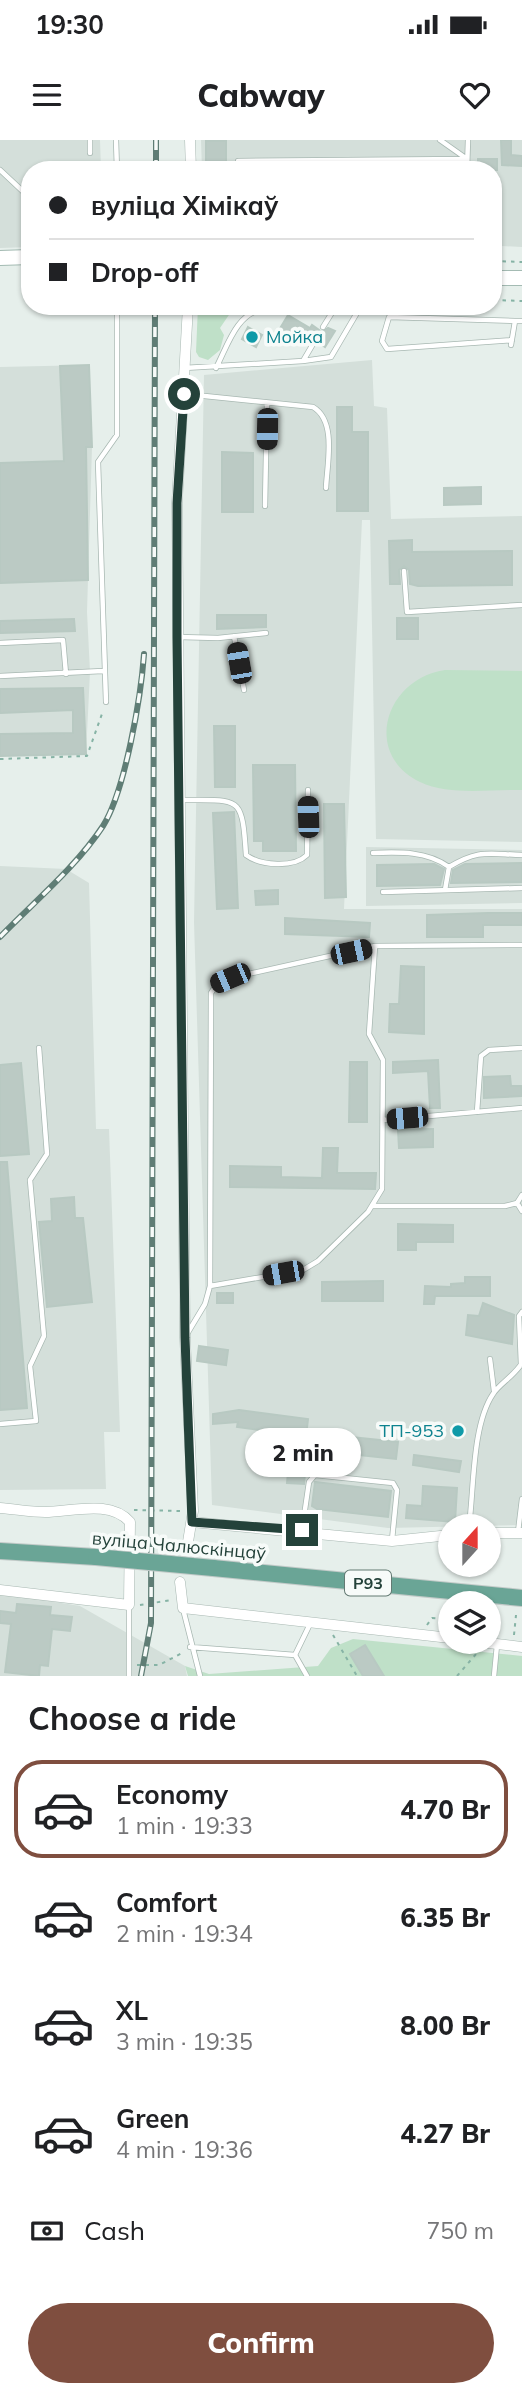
<!DOCTYPE html>
<meta charset="utf-8">
<style>
:root{--surface:#fff;--page:#f2f2f2;--text:#202124;--muted:#757577;--line:#e0e0e0;--accent:#7f4e3f}
body{margin:0;font-family:Mulish,sans-serif;background:var(--page);color:var(--text);height:100vh;display:flex;flex-direction:column;font-size:26px;white-space:nowrap}
*{box-sizing:border-box;margin:0}
p{font-size:23px;color:var(--muted)}
.icon{flex:none;width:38px;height:38px;fill:none;stroke:currentColor;stroke-width:2;stroke-linecap:round;stroke-linejoin:round}
.map{position:relative;height:1536px;overflow:hidden}
.drawer{display:flex;flex-direction:column;background:var(--surface);flex:1}
.drawer>*{flex:none}
.top-card{position:absolute;left:21px;top:21px;width:481px;height:154px;border-radius:28px;box-shadow:0 2px 5px #0004;display:grid;align-content:center;height:154px;padding:0 28px;background:var(--surface)}
.needle{width:46px;rotate:21deg}
.tools{position:absolute;left:438px;top:1374px;display:grid;gap:14px}
.tools a{display:grid;place-items:center;width:63px;height:63px;border-radius:50%;background:var(--surface);box-shadow:0 2px 5px #0004;font-size:35px}
.end{position:absolute;width:32px;height:32px;margin:-16px;border:9px solid #24423a;background:#fff;box-shadow:0 0 0 4px #fff}
.from{border-radius:50%}
.bubble{position:absolute;height:49px;border-radius:24px;background:var(--surface);box-shadow:0 2px 5px #0004;font-size:23px;font-weight:800;line-height:49px;text-align:center}
.car{position:absolute;width:21px;height:42px;margin:-21px -10px;border-radius:9px;box-shadow:0 0 5px 2px #0007;background:linear-gradient(#222 24%,#8ab4d8 0 40%,#222 0 76%,#8ab4d8 0 86%,#222 0)}
.top-card b{display:flex;align-items:center;gap:24px;height:66px;font-size:26px}
.top-card b+b{border-top:2px solid var(--line)}
.top-card i{width:18px;height:18px;background:var(--text)}
ul{padding:0;list-style:none}
li{display:flex;align-items:center;gap:21px;height:98px;margin:0 14px 10px;padding:0 14px;border:4px solid transparent;border-radius:28px}
li div{flex:1}
li b{display:block;font-size:26px}
li em{font-style:normal;font-weight:800}
li.current{border-color:var(--accent)}
li>.icon{width:63px;height:63px;stroke-width:1.5}
h2{padding:0 28px;font-size:32px;line-height:84px}
.pay{display:flex;align-items:center;gap:18px;height:77px;padding:0 28px;font-size:26px}
.pay p{margin-inline-start:auto}
.action{display:flex;gap:14px;margin-top:auto;padding:14px 28px}
.action a{flex:1;height:80px;border-radius:42px;background:var(--accent);color:#fff;font-size:28px;font-weight:800;line-height:80px;text-align:center}
.status{display:flex;justify-content:space-between;align-items:center;height:49px;padding:0 35px;background:var(--surface);direction:ltr}
.status svg{height:19px;fill:currentColor}
header{display:flex;justify-content:space-between;align-items:center;height:91px;padding:0 28px;background:var(--surface);font-size:32px;font-weight:800}
.map>svg:first-child{display:block}
.built{fill:#d4dfda}
.green{fill:#bfe0c8}
.building{fill:#bbcac4;stroke:#b8c9c2;stroke-width:2}
.lines{fill:none;stroke-linecap:round;stroke-linejoin:round}
.lane-casing{stroke:#a8b8b2;stroke-width:6}
.street-casing{stroke:#a8b8b2;stroke-width:11}
.secondary-casing{stroke:#a4bbb3;stroke-width:16}
.primary-casing{stroke:#c2cac8;stroke-width:18}
.path{stroke:#86b3a5;stroke-width:2;stroke-dasharray:3.5 5;stroke-linecap:butt}
.lane{stroke:#fff;stroke-width:4.5}
.street{stroke:#fff;stroke-width:10}
.secondary{stroke:#fff;stroke-width:14}
.primary{stroke:#6aa596;stroke-width:16}
.rail-casing{stroke:#5f7d75;stroke-width:6}
.rail{stroke:#f7fbf9;stroke-width:3.5;stroke-dasharray:10;stroke-linecap:butt}
.primary-bridge-casing{stroke:#c2cac8;stroke-width:18;stroke-linecap:butt}
.primary-bridge{stroke:#6aa596;stroke-width:16}
.route{stroke:#24423a;stroke-width:9}
.culture-dot{fill:#0f9aa8;stroke:#f7fbf9;stroke-width:2.5}
.labels{text-anchor:middle;stroke-width:7;stroke-linejoin:round;paint-order:stroke}
.shield{fill:#f7fbf9;stroke:#637a73;stroke-width:2}
.shield-label{font-size:16px;font-weight:bold;fill:#24423a}
.culture-label{font-size:18px;fill:#0d838f;stroke:#f7fbf9;text-anchor:start}
.street-label{font-size:18px;fill:#24423a;stroke:#f7fbf9}
</style>
<div class="status"><b>19:30</b><svg viewBox="0 0 49 12"><path d="M0 12V9h3v3zM5 12V6h3v6zM10 12V3h3v9zM15 12V0h3v12zM26 1h20v11H26zM47 4h2v5h-2z"/></svg></div>
<header><svg class="icon" aria-label="menu" viewBox="0 0 24 24"><path d="M4 6h16M4 12h16M4 18h16"/></svg>Cabway<svg class="icon" aria-label="heart" viewBox="0 0 24 24"><path d="M12 20l-8-8c-3-5 5-10 8-4 3-6 11-1 8 4z"/></svg></header>
<div class="map">
<svg width="522" height="1536" viewBox="0 0 522 1536">
<rect width="100%" height="100%" fill="#e6efeb"/>
<path class="built" d="M0,0h100l1,30h-71v77l-30,1z
M201,0h321v107l-20,-1v-36l-8,-1v-39h-292z
M372,220l2,46 13,2 4,111 131,-3v326l-146,-3 -6,-319h-8l-18,389h178v616l-134,3 -176,-23 -18,-583 10,-547z
M89,225l3,82 -5,165 3,60 -4,82 -86,2v-389z
M366,707l156,3v53l-156,3z
M0,726l66,3 23,14 7,246h13l11,303h-16l2,57 -106,1z
M0,1453l80,13 105,60 2,10h-187z"/>
<path class="green" d="M198,166h37l-15,22 4,7 -4,15 -12,10 -9,-3 -3,-5z
M445,530l77,1v119c-31,-1 -73,6 -102,-8 -58,-28 -35,-103 25,-112z
M353,1499l169,17v20h-334l-3,-10 24,8 109,-8 13,-18z"/>
<path class="building" d="M501,0h10v15l11,1v10l-20,-1z
M206,1h20v29h-20z
M478,19h19v11h-19z
M288,175l22,13 2,-3 10,7 6,-4 7,3 -10,16 -11,-8 -7,5 -28,-14z
M248,187l14,8 -6,12 -14,-8z
M89,225l3,82h-6l2,133 -88,3v-120l64,-2 -4,-95z
M337,267h15v25h16v79h-31z
M222,312l31,1v59h-31z
M481,347v17l-37,1v-17z
M412,400v12l100,-1v34l-94,1 -8,-2 -1,-14 -5,-4 -5,4 1,14h-10l-1,-43z
M217,475h49v12l-49,2z
M397,478h21v21h-21z
M74,479l1,12 -75,2v-12z
M83,548l3,66 -86,2v-22l73,-1v-23l-73,3v-24z
M214,586h21v61h-20z
M253,625h42l1,86h-33v-10h-9z
M324,664h20l2,93 -21,1z
M234,672l4,96 -21,1 -4,-96z
M522,723v19l-71,1 2,-13 12,-6z
M434,724l10,5 -4,16 -63,1v-21z
M278,750v14l-22,1 -1,-14z
M488,773h34v12h-39v12h-56v-22z
M285,778l85,5 -1,14 -84,-3z
M401,826l23,1v67l-35,-2 1,-28h9z
M438,920l2,48h-10l-2,-37 -35,2v-11z
M350,922h17v60h-18z
M21,923l8,91 -29,2v-91z
M510,936l1,10h10l1,10 -38,2v-21z
M433,989v18l-34,1 -1,-18z
M323,1008h15l-1,25h39l-1,16 -145,-2v-21l51,1v10l41,1z
M0,1022h7l20,246 -27,2z
M74,1057l1,21h8l9,84 -45,5 -8,-85 13,-1 -1,-22z
M398,1084l55,1v17h-37v8h-18z
M465,1137h25v19h-55l-1,8h-10l1,-18 26,1v-3l14,-1z
M383,1141v20h-61v-19z
M217,1153h16v10h-16z
M483,1163l31,12 -2,29 -46,-9 2,-20 11,1z
M199,1206l29,4 -2,15 -29,-4z
M239,1270l69,9 -2,17 -69,-9 1,-5 -25,2v-10z
M313,1293l85,9 -2,17 -84,-9z
M414,1315l47,6 -2,11 -46,-7z
M289,1321l17,2 -2,21 -17,-1z
M315,1342l76,9 -3,26 -71,-8 -5,-3z
M423,1346l34,2 -2,34 -49,-4 1,-13 15,1z
M17,1464l34,3 -1,8 22,2 -2,14 -18,-2 -4,37 -8,-1 -1,11 -34,-4 6,-48 -11,-1v-12l16,2z
M365,1505l19,31h-21l-13,-22z"/>
<g class="lines">
<g class="lane-casing">
<path id="lane" d="M90,0v13
M116,0l1,30
M440,0l27,19
M238,21l229,-2
M0,30l30,28
M467,30l1,-30
M323,187l10,-16
M512,200l-125,9 -5,-8 7,-24 126,4
M511,205l4,-24h7
M303,221l28,-4 30,-51
M184,228l119,-7 10,-17
M216,228c12,-23 20,-54 47,-59l96,1
M185,254l128,13c24,14 14,57 13,81
M265,366l2,-103
M404,431l3,41 115,-7
M234,496l10,54
M178,497l40,1 48,-5
M0,503l63,-3 3,34
M0,536l103,-5
M106,562l-8,-240 19,-27v-129
M181,660c59,1 61,-7 65,55 15,11 48,13 61,0l1,-65
M373,713c27,-1 54,-2 76,14
M445,750l4,-23c30,-18 39,-13 73,-12
M383,752l139,-4
M477,972l4,-56 8,-6 33,-2
M383,980l139,-12
M517,1063l5,8
M372,1066h133l12,-3 5,-8
M210,1146l93,-16 15,-9 50,-49 14,-23 1,-129 -14,-26 6,-88
M187,1194l18,-30 5,-18 1,-293 6,-9 13,-6 145,-32 147,-1
M490,1219l4,32
M521,1224l-2,-48 3,-4
M0,1284l36,-3 -6,-55 14,-30 -14,-156 17,-26 -8,-106
M469,1386c5,-37 3,-101 24,-132 6,-10 20,-17 29,-31
M302,1390l7,-48 6,-7 78,8 4,7 -5,50
M518,1392l4,-33
M129,1466v70
M183,1469l17,67
M190,1507l105,8
M307,1536l-12,-21 15,-31
M494,1536l3,-31"/>
</g>
<g class="street-casing">
<path id="street" d="M190,0l1,30
M0,1368c15,1 30,4 45,4 26,0 65,-13 85,10l-1,83 -129,-15
M192,1382l200,19 58,-6
M488,1393h34
M187,1408l6,-37 -8,-173 -8,-835 11,-197
M180,1442l3,26 267,30
M480,1502l42,5"/>
</g>
<g class="secondary-casing">
<path id="secondary" d="M0,118l30,-1
M494,138h28"/>
</g>
<g class="primary-casing">
<path id="primary" d="M0,1411l96,6
M213,1428l309,30"/>
</g>
<path class="path" d="M494,121l28,1
M494,160l28,1
M0,619l87,-3 16,-45
M134,1370l47,1
M140,1465l32,-5
M427,1485l5,-7 11,1 2,-12
M333,1495l24,41
M514,1495l2,-20
M137,1525h22l25,-13
M457,1536l20,-23"/>
<use href="#lane" class="lane"/>
<use href="#street" class="street"/>
<use href="#secondary" class="secondary"/>
<use href="#primary" class="primary"/>
<g class="rail-casing">
<path id="rail" d="M156,30v-30
M0,797c34,-35 76,-70 103,-111 22,-35 38,-129 41,-172
M141,1536l10,-53 4,-1317"/>
</g>
<use href="#rail" class="rail"/>
<g class="primary-bridge-casing">
<path id="primary-bridge" d="M96,1417l117,11"/>
</g>
<use href="#primary-bridge" class="primary-bridge"/>
</g>
<g class="lines">
<path class="route" d="M184,254l-7,109v134l8,701 7,184 110,8"/>
</g>
<g class="culture-dot">
<circle cx="252" cy="197" r="7"/>
<circle cx="458" cy="1291" r="7"/>
</g>
<g class="labels">
<rect class="shield" x="345" y="1430.5" width="46" height="25" rx="5"/>
<g class="shield-label">
<text x="368" y="1449">Р93</text>
</g>
<g class="culture-label">
<text x="266" y="203">Мойка</text>
<text x="444" y="1297" text-anchor="end">ТП-953</text>
</g>
<g class="street-label">
<text transform="translate(179 1406) rotate(5)" y="6">вуліца Чалюскінцаў</text>
</g>
</g>
</svg>
<div class="tools">
<a><svg class="needle" viewBox="-14 -14 28 28"><path d="M0-13l5 13h-10z" fill="#e53935"/><path d="M0 13l5-13h-10z" fill="#757577"/></svg></a>
<a><svg class="icon" aria-label="layers" viewBox="0 0 24 24"><path d="M12 4l9 5-9 5-9-5zM3 14l9 5 9-5"/></svg></a>
</div>
<i class="end from" style="left:184px;top:254px"></i>
<i class="end" style="left:302px;top:1390px"></i>
<div class="bubble" style="left:245px;top:1288px;width:116px">2 min</div>
<i class="car" style="left:267px;top:289px;rotate:181deg"></i>
<i class="car" style="left:239px;top:523px;rotate:350deg"></i>
<i class="car" style="left:308px;top:677px;rotate:358deg"></i>
<i class="car" style="left:351px;top:812px;rotate:78deg"></i>
<i class="car" style="left:230px;top:838px;rotate:247deg"></i>
<i class="car" style="left:407px;top:978px;rotate:265deg"></i>
<i class="car" style="left:283px;top:1133px;rotate:260deg"></i>
<div class="top-card">
<b><i class="from"></i>вуліца Хімікаў</b>
<b><i></i>Drop-off</b>
</div>
</div>
<section class="drawer">
<h2>Choose a ride</h2>
<ul>
<li class="current"><svg class="icon" aria-label="car" viewBox="0 0 24 24"><path d="M5 17H2v-5l4-1 3-4h7l3 4 3 1v5h-3M9 17h6M6 11h13"/><circle cx="7" cy="17" r="2"/><circle cx="17" cy="17" r="2"/></svg><div><b>Economy</b><p>1 min · 19:33</p></div><em>4.70 Br</em></li>
<li><svg class="icon" aria-label="car" viewBox="0 0 24 24"><path d="M5 17H2v-5l4-1 3-4h7l3 4 3 1v5h-3M9 17h6M6 11h13"/><circle cx="7" cy="17" r="2"/><circle cx="17" cy="17" r="2"/></svg><div><b>Comfort</b><p>2 min · 19:34</p></div><em>6.35 Br</em></li>
<li><svg class="icon" aria-label="car" viewBox="0 0 24 24"><path d="M5 17H2v-5l4-1 3-4h7l3 4 3 1v5h-3M9 17h6M6 11h13"/><circle cx="7" cy="17" r="2"/><circle cx="17" cy="17" r="2"/></svg><div><b>XL</b><p>3 min · 19:35</p></div><em>8.00 Br</em></li>
<li><svg class="icon" aria-label="car" viewBox="0 0 24 24"><path d="M5 17H2v-5l4-1 3-4h7l3 4 3 1v5h-3M9 17h6M6 11h13"/><circle cx="7" cy="17" r="2"/><circle cx="17" cy="17" r="2"/></svg><div><b>Green</b><p>4 min · 19:36</p></div><em>4.27 Br</em></li>
</ul>
<div class="pay"><svg class="icon" aria-label="cash" viewBox="0 0 24 24"><path d="M3 7h18v10H3z"/><circle cx="12" cy="12" r="2"/></svg>Cash<p>750 m</p></div>
<div class="action"><a>Confirm</a></div>
</section>
